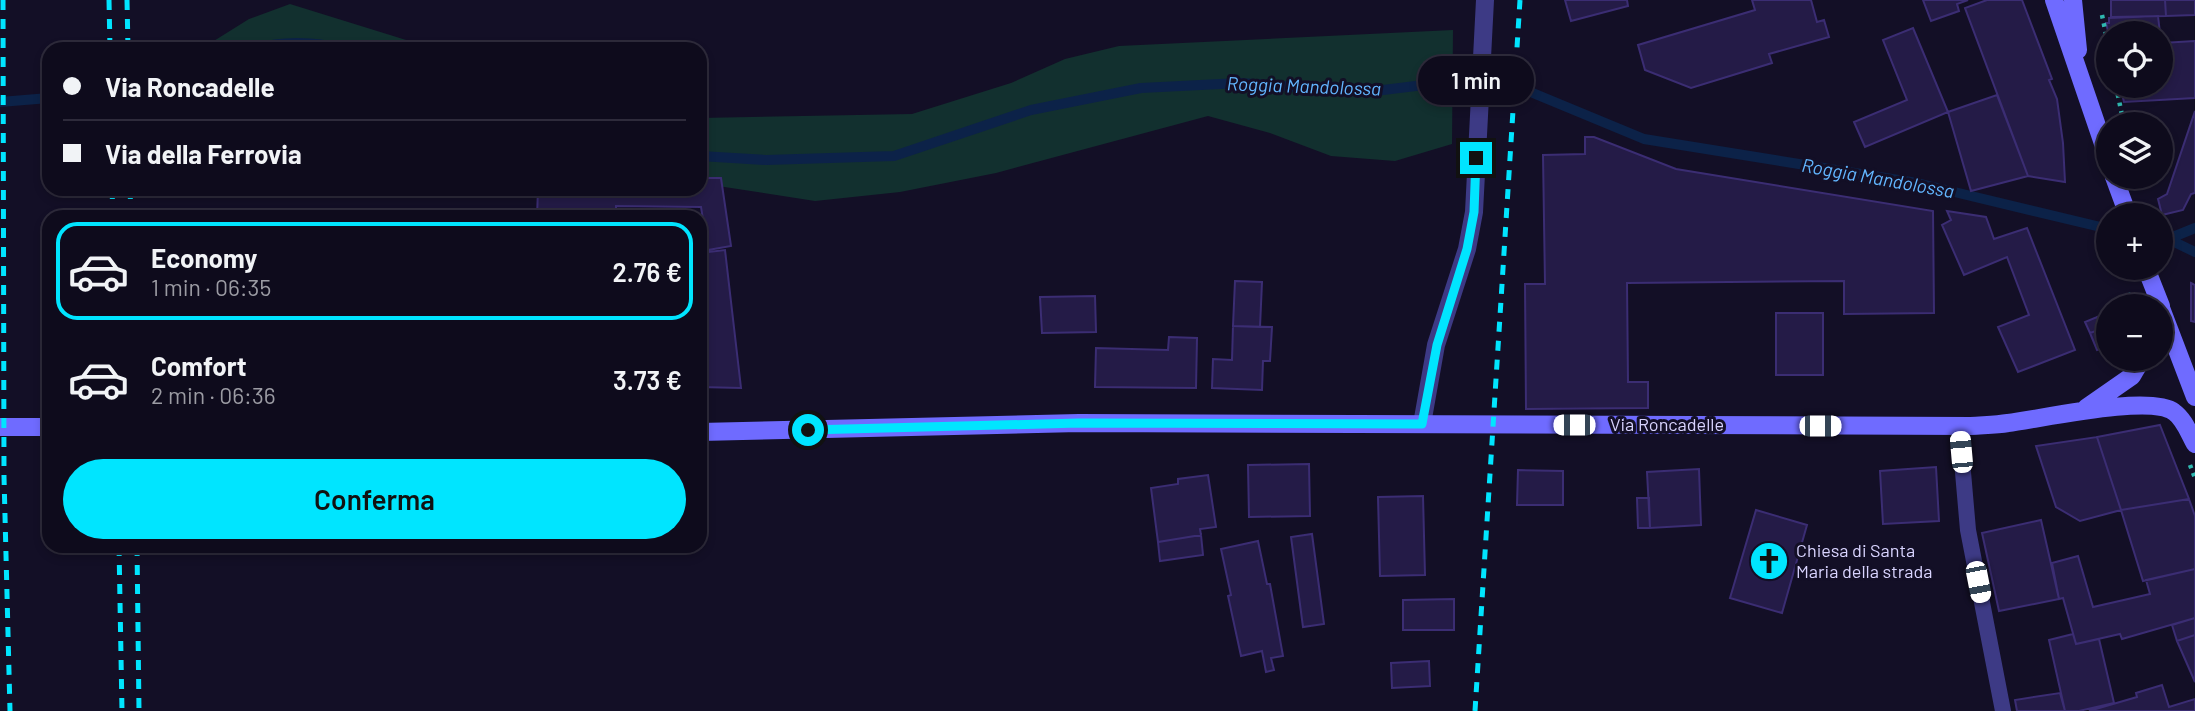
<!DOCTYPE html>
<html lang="it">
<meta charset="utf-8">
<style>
:root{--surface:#0e0b1c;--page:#171425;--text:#f1f3f6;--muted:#9b9ba3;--line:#2e2b3b;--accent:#00e5ff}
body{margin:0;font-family:Barlow,sans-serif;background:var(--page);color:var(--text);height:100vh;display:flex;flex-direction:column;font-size:26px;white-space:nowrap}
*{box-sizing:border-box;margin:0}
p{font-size:23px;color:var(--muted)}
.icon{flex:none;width:38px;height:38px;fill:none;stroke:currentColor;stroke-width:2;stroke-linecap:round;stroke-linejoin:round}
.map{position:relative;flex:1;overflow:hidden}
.sheet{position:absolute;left:42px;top:210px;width:665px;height:343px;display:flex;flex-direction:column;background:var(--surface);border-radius:21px;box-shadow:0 4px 10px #0003,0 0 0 2px var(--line)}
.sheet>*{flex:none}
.top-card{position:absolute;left:42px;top:42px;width:665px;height:154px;border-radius:21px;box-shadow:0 4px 10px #0003,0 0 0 2px var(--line);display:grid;align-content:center;height:154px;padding:0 21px;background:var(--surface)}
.buttons{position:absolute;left:2096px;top:21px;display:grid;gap:14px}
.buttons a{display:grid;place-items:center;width:77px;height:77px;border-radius:50%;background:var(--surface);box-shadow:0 4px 10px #0003,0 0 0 2px var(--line);font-size:35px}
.end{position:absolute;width:32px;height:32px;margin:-16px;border:9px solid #00e5ff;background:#111;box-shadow:0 0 0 4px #111}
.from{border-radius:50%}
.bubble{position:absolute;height:49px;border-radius:24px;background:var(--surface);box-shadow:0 4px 10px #0003,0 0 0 2px var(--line);font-size:23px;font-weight:600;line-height:49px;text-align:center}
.car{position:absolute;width:21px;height:42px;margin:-21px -10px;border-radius:9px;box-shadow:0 0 5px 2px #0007;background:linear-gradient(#fff 24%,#345 0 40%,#fff 0 76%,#345 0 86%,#fff 0)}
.top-card b{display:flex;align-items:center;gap:24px;height:66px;font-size:26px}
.top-card b+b{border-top:2px solid var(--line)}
.top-card i{width:18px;height:18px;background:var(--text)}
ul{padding:12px 0 0;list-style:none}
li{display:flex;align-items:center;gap:21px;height:98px;margin:0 14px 10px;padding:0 7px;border:4px solid transparent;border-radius:21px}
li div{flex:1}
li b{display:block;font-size:26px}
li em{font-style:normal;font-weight:600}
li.on{border-color:var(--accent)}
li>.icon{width:63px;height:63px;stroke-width:1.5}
.action{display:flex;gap:14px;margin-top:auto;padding:14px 21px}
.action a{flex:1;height:80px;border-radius:42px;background:var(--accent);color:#111;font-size:28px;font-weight:600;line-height:80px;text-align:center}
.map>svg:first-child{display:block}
.green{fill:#12302f}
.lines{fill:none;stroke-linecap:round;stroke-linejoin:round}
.stream{stroke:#0c2248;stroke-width:10}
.building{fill:#241b47;stroke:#3b2d73;stroke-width:2}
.path{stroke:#2fb8b0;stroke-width:4.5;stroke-dasharray:3.5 5;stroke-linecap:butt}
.lane{stroke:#3d3a85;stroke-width:16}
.street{stroke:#3d3a85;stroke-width:18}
.secondary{stroke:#6f6bff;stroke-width:18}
.rail{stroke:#00e5ff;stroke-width:5;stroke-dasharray:10 9;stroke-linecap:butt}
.route{stroke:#00e5ff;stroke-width:9}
.labels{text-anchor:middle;stroke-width:6;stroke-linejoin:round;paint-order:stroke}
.street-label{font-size:18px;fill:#d9d4ff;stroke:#130f26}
.poi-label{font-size:18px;fill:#d9d4ff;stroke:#130f26;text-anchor:start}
.water-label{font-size:19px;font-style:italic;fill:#62b6ff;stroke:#130f26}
</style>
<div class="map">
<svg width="2195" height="711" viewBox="0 0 2195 711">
<rect width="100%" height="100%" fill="#130f26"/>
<path class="green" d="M290,4l129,40 4,5h-222l48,-30z
M1453,30l-1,114 -57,17 -64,-5 -61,-23 -62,-17 -212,57 -96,19 -85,9 -97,-15 -18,1v-69l212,-4 99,-31 54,-24 54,-13z"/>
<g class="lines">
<path class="stream" d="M258,49c19,-8 60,-8 80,0
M0,102l49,-4
M700,156l66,4 128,-4 137,-46 110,-22 99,-5 127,9 81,-10 80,9 116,48 273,44 192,46
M2161,238l7,1 27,-11
M2168,239l27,13"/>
</g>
<path class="building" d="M1565,0h62l1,6 -57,15z
M1752,0h59l6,22 7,-2 5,17 -60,17 3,9 -81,25 -46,-18 -7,-25 117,-35z
M1923,0h45l-11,4 2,7 -28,10z
M1987,0h35l30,79 -3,1 8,19 6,44 2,39 -37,-6 -63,-168z
M2111,0h54l1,16 -55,1z
M2165,0h30v15l-29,1z
M2158,16l2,17h-51v2l-3,-12h3v-5z
M1913,28l35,84 -83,35 -11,-25 53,-22 -24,-60z
M2161,40l1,3 33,-2v57l-71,4 -4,-16h41z
M1997,95l31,81 -57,15 -23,-79z
M2195,111v82l-4,1 -8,16 -21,5 -4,-16 9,-5z
M1585,137h9l82,32 257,42 1,102 -90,1v-33l-217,2 1,99h20v26l-122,1 -1,-125h20l-2,-129 42,-1z
M700,178h21l10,68 -23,4 -7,-43 -85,-1v11h-79l1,-28h162z
M1947,211l39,6 8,22 33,-11 48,122 -57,22 -20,-45 31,-12 -22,-58 -43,18 -22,-50 9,-5z
M725,250l16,138 -41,-1v-134z
M1235,281l27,1 -2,45 -27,-1z
M2191,283l4,2v37l-4,-1z
M1095,296l1,36 -54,1 -2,-36z
M1776,313h47v62h-47z
M2109,313v33l-12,4 -7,-17 12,-4 -5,-12z
M2097,317l5,12 -12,4 -5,-11z
M1233,326l39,1 -2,34h-7l-1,29 -50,-2 1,-29 19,1z
M1169,337l28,1 -1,50 -101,-1 1,-39 72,2z
M2160,425l29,74 -68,11 -24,-73z
M2097,437l24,73 -41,11 -24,-14 -20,-61z
M1309,464l1,52 -61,1 -1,-52z
M1936,467l3,54 -56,3 -3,-53z
M1699,469l2,56 -51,3 -3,-56z
M1518,470l45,1v34h-46z
M1208,475l8,52 -16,2 1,6 -43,7 -7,-54 27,-4v-5z
M1423,496l2,79 -45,1 -2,-79z
M1637,498h12l1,30h-12z
M2189,499l6,17v53l-52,12 -22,-71z
M1756,510l51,15 -25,88 -52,-15z
M2041,520l18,79 -60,12 -17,-78z
M1312,534l12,90 -21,3 -12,-90z
M1201,535l2,20 -43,6 -2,-19z
M1258,541l9,43h3l13,72 -12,2 3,12 -8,2 -4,-21 -21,5 -13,-60 3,-1 -10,-46z
M2078,556l15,51 57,-13 -4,-14 49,-11v49l-73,21 -2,-5 -44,10 -13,-46 -4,1 -7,-36z
M1454,599v31h-51v-30z
M2195,618v17l-18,6 -5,-16z
M2073,634l3,10 23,-5 15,64 -35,8h-14l-16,-71z
M2195,635v47l-18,-41z
M1429,661l1,25 -38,2 -1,-25z
M2162,685l7,22 26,-8v12h-106l48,-14 -1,-4z
M2060,693l5,18h-48l-2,-11z"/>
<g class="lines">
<path class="path" d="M2102,15l7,34
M2116,86l6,29
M2128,293l3,13
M2190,465l5,13"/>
<path class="lane" d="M1959,426l9,104 35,181"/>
<path class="street" d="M1422,424l14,-79 31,-96 7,-37 11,-212"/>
<path class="secondary" d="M2054,0l55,161
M2073,0l5,50
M2114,177l14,38
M2146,268l15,38
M2161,308l34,89
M2086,408l46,-32 10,-17
M0,427h49
M700,432l379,-9 892,3c12,-1 25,-1 37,-3 33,-4 142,-29 166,-11 10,7 15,21 21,32"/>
<path class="rail" d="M3,0l1,477 6,234
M109,0l1,49
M127,0l1,49
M112,189l1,28
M130,189l1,28
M119,546l3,165
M137,546l2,165
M1475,711l45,-711"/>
</g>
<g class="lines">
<path class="route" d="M808,430l271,-7 343,1 15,-79 30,-96 7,-37 2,-54"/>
</g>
<defs>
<g id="church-disc" transform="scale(2.0125)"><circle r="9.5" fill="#00e5ff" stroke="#130f26"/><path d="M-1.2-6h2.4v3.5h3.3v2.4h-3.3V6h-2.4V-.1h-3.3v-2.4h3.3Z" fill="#111"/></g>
</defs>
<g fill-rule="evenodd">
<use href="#church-disc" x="1769" y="561"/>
</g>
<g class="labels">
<g class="street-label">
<text x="1667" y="431">Via Roncadelle</text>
</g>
<g class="poi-label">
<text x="1796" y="557">Chiesa di Santa<tspan x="1796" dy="21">Maria della strada</tspan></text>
</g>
<g class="water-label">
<text transform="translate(1304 86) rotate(2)" y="7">Roggia Mandolossa</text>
<text transform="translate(1878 178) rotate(10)" y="7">Roggia Mandolossa</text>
</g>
</g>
</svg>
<div class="buttons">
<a><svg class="icon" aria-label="locate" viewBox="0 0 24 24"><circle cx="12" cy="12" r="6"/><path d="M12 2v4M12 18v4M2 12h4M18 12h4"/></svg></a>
<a><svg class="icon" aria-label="layers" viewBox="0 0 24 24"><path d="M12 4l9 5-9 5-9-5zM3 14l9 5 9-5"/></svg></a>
<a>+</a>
<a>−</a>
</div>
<i class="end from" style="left:808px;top:430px"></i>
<i class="end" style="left:1476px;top:158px"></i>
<div class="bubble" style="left:1418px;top:56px;width:116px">1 min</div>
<i class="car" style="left:1574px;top:425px;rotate:270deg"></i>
<i class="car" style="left:1820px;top:426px;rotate:90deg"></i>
<i class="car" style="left:1961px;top:452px;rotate:355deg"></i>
<i class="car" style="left:1978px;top:582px;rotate:169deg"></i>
<div class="top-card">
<b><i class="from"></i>Via Roncadelle</b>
<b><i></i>Via della Ferrovia</b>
</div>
<section class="sheet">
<ul>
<li class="on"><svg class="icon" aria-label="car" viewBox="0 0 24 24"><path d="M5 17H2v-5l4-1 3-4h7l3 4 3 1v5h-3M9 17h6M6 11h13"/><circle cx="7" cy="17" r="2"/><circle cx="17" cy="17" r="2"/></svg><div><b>Economy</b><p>1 min · 06:35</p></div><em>2.76 €</em></li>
<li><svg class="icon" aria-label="car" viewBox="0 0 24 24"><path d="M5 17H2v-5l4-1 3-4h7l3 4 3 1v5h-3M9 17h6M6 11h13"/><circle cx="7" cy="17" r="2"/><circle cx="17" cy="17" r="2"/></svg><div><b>Comfort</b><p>2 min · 06:36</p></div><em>3.73 €</em></li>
</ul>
<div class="action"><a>Conferma</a></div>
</section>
</div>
